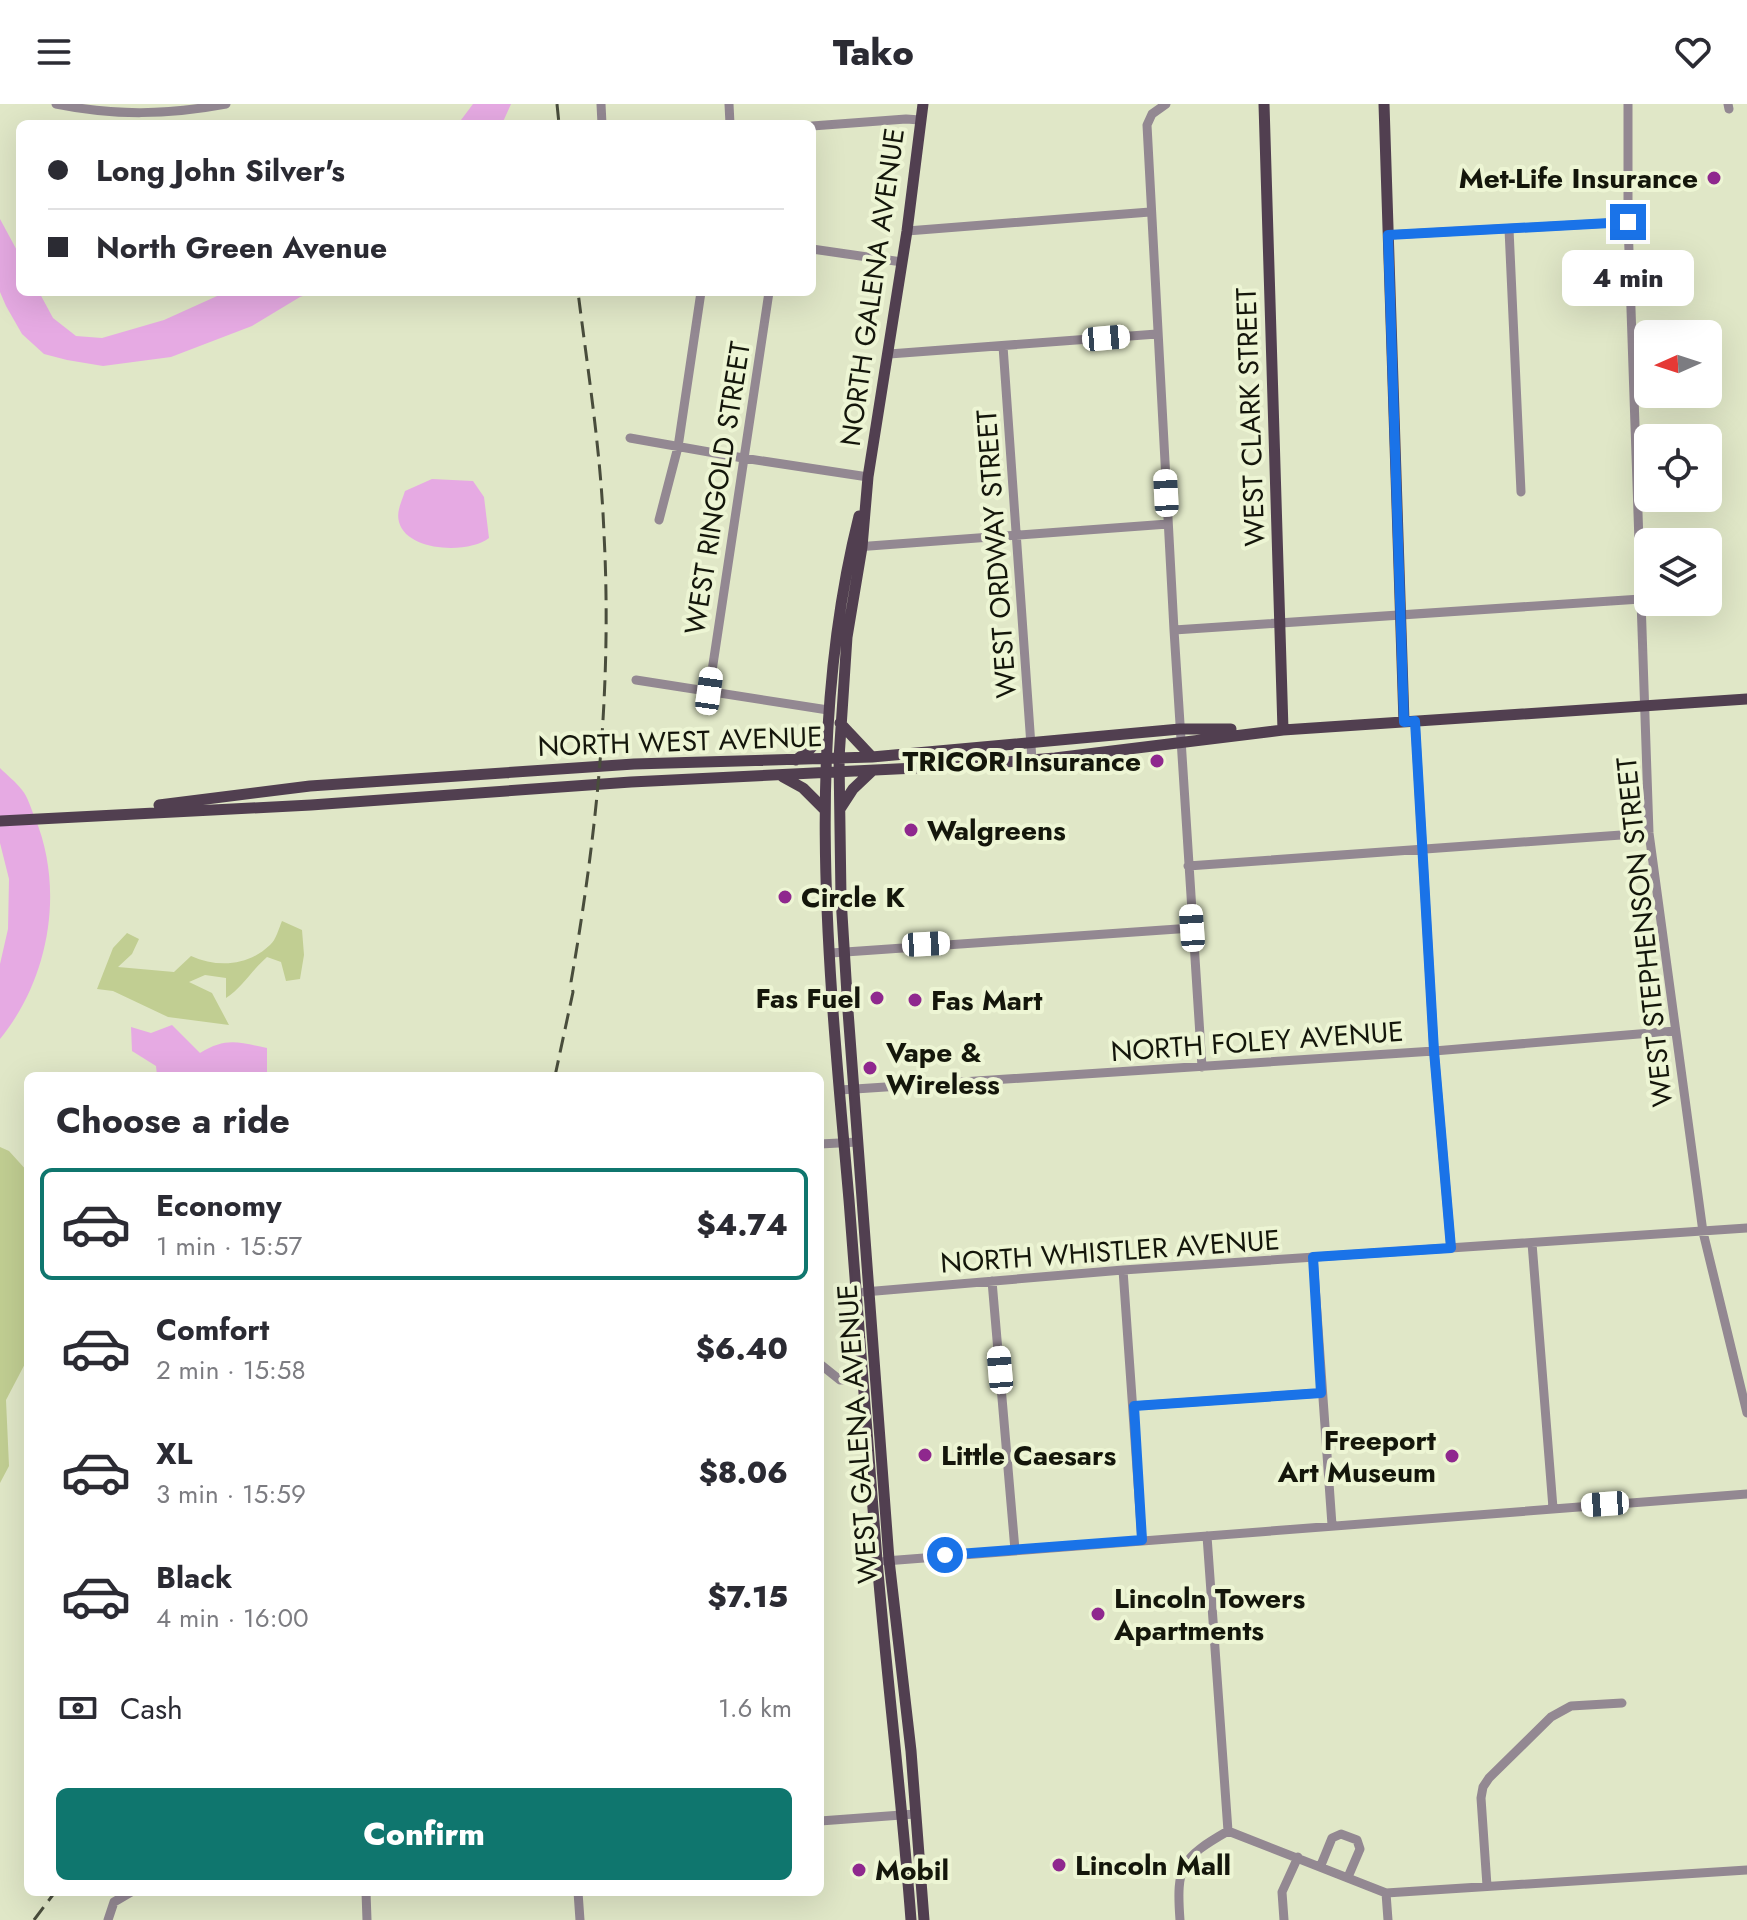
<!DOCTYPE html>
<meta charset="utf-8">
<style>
:root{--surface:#fff;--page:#f7f7f7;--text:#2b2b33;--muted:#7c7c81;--line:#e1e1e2;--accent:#0f766e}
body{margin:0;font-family:Jost,sans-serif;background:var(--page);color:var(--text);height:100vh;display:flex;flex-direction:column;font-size:30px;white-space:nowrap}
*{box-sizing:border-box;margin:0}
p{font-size:26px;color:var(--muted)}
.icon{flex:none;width:44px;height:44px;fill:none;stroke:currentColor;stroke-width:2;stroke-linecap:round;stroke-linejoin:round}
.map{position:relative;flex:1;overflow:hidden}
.panel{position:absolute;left:24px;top:968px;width:800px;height:824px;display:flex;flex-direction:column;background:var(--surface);border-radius:12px;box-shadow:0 8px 32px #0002}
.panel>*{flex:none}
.banner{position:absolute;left:16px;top:16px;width:800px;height:176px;border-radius:12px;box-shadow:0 8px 32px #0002;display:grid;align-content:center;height:176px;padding:0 32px;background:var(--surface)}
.needle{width:52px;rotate:267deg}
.tools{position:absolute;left:1634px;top:216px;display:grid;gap:16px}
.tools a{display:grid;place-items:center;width:88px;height:88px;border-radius:12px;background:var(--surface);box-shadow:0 8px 32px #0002;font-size:40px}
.end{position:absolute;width:36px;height:36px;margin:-18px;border:10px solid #1a73e8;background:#fff;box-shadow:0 0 0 4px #fff}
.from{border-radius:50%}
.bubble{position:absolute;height:56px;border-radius:12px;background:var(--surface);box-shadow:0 8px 32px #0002;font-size:26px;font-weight:800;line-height:56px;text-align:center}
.car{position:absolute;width:24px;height:48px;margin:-24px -12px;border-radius:10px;box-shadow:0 0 6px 2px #0007;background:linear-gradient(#fff 24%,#345 0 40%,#fff 0 76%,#345 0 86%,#fff 0)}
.banner b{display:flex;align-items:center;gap:28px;height:76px;font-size:30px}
.banner b+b{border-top:2px solid var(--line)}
.banner i{width:20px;height:20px;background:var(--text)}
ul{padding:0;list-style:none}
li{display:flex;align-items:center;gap:24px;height:112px;margin:0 16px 12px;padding:0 16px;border:4px solid transparent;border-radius:12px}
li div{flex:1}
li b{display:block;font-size:30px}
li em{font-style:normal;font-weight:800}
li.selected{border-color:var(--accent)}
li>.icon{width:72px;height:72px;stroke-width:1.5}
h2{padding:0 32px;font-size:36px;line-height:96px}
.pay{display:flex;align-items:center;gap:20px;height:88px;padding:0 32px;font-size:30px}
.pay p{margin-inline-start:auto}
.primary-button{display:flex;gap:16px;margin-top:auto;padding:16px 32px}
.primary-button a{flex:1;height:92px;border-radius:12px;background:var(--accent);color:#fff;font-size:32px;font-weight:800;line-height:92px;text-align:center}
header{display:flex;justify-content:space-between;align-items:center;height:104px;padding:0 32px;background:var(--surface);font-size:36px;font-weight:800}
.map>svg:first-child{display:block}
.green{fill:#c1ce92}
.water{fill:#e6aae3}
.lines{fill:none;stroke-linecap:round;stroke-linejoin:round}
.minor{stroke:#938892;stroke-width:9}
.major{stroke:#513f50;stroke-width:11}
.rail{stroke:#494d3c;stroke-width:3;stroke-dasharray:16 8;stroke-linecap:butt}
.route{stroke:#1a73e8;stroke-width:10}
.poi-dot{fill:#8f288e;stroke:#edf5d4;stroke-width:3}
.labels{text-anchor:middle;stroke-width:8;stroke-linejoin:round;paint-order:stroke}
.poi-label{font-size:28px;font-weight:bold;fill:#14160b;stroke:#edf5d4;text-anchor:start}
.street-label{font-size:28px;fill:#14160b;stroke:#edf5d4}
</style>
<header><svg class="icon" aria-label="menu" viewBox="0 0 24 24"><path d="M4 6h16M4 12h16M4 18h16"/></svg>Tako<svg class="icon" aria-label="heart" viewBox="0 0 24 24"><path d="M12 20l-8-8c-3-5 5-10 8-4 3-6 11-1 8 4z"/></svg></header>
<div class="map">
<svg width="1747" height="1816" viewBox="0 0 1747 1816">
<rect width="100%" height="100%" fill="#e0e7c7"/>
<path class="green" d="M282,817l20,9 2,25 -4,24 -14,2 -5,-19 -14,-5c-15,13 -25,31 -41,41v-20l-21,-3 -16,7 23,11 17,32 -61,-8 -55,-26 -16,-2 16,-41 14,-15 12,6 -7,15 -14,13 56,5 17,-16c27,12 57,10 79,-11 6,-5 9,-17 12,-24z
M0,1043l9,4 19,21v186l-22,42 3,66 -9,17z"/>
<path class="water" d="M473,0h38l-9,20h-44z
M0,115l20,37v36h19l14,26 23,18 26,2 62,-18 62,-28h88l-14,5 -48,29 -81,31 -68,9 -36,-6 -23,-6 -22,-20 -16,-28 -6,-14z
M432,375l41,2 11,16 5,41c-20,16 -82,14 -90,-16 -3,-11 3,-21 6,-31z
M0,664c7,7 16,14 22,22 6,7 9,19 13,28 30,72 14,161 -35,221v-75l8,-35 1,-50 -9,-36z
M172,921l28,28c26,-16 38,-11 67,-5v28h-110l-1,-10 -24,-15 -1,-24 20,6z"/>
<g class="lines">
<path class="minor" d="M56,0c59,12 111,11 170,0
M601,0l1,20
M729,0l1,20
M1166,0l-14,10 -5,11 27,505 28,437
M1628,0v118l21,611 54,399 44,181
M1728,0l1,5
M812,22l94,-7 14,1
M1509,125l12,263
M907,127l243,-19
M1388,131l240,-13
M812,145l90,13
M1003,242l29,414
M889,250l268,-20
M630,334l113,20 125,19
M659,416l19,-73 23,-155
M856,443l312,-23
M1174,526l467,-31
M636,576l192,30
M709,587l60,-399
M1415,617l19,330 17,197
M1188,762l461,-33
M831,849l361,-25
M840,986l594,-39 241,-20
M820,1040l38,-2
M1532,1139l21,265
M1313,1153l19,268
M1123,1166l19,270
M992,1177l23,269
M864,1188l259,-22 624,-42
M820,1260l20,16 23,-2
M1134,1302l187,-13
M885,1457l862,-67
M820,1717l95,-7
M1228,1727l158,62 2,27
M1321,1761l11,-27 9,-4 16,6 3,9 -12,28
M1487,1782l-6,-88 2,-11 6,-9 62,-61 20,-11 51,-3
M366,1788l1,28
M578,1788l2,28
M1386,1789l361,-23
M108,1816l6,-18 17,-10
M1180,1816c-4,-54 1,-62 48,-89l-21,-295
M1284,1816l-2,-28 16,-35"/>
<path class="major" d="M923,0l-16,127 -39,246 -6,70 -15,90 -8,121 2,140 7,113 41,549 22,191 13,169
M1264,0l19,626
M1384,0l20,618
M859,412c-56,223 -30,457 -10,684 10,120 18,240 28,360 10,120 25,240 34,360
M840,619l32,34
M796,656l14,-11 17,-18
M783,673l20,11 22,22
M159,701l151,-19 324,-22 238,-7 308,-28h51
M840,705l13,-20 19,-18
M0,717l311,-16 320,-23 326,-16 98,-8 228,-28 464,-31"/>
<path class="rail" d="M557,0l2,20
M555,972l18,-84 -2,-10c26,-148 41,-297 33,-448 -3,-81 -16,-162 -26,-242
M34,1816l21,-28"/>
</g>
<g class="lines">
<path class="route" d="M945,1451l197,-15 -8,-134 187,-13 -8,-136 138,-9 -17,-197 -19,-330 -11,1 -16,-487 240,-13"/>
</g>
<g class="poi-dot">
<circle cx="1714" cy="74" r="8"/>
<circle cx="1157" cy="657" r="8"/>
<circle cx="911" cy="726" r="8"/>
<circle cx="785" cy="793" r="8"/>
<circle cx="877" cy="894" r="8"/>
<circle cx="915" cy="896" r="8"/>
<circle cx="870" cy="964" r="8"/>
<circle cx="925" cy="1351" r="8"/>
<circle cx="1452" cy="1352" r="8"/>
<circle cx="1098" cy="1510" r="8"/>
<circle cx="1059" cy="1761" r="8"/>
<circle cx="859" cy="1766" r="8"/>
</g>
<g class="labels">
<g class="poi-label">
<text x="1698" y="84" text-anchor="end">Met-Life Insurance</text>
<text x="1141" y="667" text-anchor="end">TRICOR Insurance</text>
<text x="927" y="736">Walgreens</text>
<text x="801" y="803">Circle K</text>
<text x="861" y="904" text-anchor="end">Fas Fuel</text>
<text x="931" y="906">Fas Mart</text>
<text x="886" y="958">Vape &amp;<tspan x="886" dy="32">Wireless</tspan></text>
<text x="1436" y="1346" text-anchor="end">Freeport<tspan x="1436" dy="32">Art Museum</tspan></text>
<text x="941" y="1361">Little Caesars</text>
<text x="1114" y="1504">Lincoln Towers<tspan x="1114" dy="32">Apartments</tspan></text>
<text x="1075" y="1771">Lincoln Mall</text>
<text x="875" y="1776">Mobil</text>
</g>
<g class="street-label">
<text transform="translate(872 183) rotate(-82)" y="10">NORTH GALENA AVENUE</text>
<text transform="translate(1250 313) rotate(-92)" y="10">WEST CLARK STREET</text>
<text transform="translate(717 384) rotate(-81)" y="10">WEST RINGOLD STREET</text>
<text transform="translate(996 450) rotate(-94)" y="10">WEST ORDWAY STREET</text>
<text transform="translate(680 637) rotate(-2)" y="10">NORTH WEST AVENUE</text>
<text transform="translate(1644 828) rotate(-96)" y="10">WEST STEPHENSON STREET</text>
<text transform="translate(1257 937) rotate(-4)" y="10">NORTH FOLEY AVENUE</text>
<text transform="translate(1110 1147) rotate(-4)" y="10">NORTH WHISTLER AVENUE</text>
<text transform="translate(857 1330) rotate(-94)" y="10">WEST GALENA AVENUE</text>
</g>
</g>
</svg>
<div class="tools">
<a><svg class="needle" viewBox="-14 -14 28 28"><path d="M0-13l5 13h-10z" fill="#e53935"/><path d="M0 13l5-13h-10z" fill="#7c7c81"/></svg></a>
<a><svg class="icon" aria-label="locate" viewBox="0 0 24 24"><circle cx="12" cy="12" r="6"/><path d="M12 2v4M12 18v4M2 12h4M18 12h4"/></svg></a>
<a><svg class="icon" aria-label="layers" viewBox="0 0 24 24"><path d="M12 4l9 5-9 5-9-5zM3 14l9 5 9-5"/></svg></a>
</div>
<i class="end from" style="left:945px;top:1451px"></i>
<i class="end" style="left:1628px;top:118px"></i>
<div class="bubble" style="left:1562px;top:146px;width:132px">4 min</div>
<i class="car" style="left:1106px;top:234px;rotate:85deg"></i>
<i class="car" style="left:1166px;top:389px;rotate:357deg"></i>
<i class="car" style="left:709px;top:587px;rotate:8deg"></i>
<i class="car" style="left:1192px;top:824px;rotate:356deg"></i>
<i class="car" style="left:926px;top:840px;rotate:87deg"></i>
<i class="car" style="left:1000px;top:1266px;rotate:355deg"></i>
<i class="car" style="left:1605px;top:1400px;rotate:266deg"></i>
<div class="banner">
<b><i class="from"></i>Long John Silver's</b>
<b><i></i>North Green Avenue</b>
</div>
<section class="panel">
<h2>Choose a ride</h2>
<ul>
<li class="selected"><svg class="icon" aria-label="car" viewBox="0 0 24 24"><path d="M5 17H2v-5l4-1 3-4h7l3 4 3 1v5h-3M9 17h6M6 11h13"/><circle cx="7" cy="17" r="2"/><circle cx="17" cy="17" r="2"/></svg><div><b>Economy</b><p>1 min · 15:57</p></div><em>$4.74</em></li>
<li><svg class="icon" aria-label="car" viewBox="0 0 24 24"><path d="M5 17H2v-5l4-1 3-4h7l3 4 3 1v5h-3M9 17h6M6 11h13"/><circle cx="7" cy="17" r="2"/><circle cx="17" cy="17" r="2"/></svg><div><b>Comfort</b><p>2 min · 15:58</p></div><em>$6.40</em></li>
<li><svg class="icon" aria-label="car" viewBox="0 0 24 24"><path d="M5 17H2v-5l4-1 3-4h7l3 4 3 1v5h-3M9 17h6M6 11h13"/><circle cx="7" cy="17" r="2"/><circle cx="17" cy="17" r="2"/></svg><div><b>XL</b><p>3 min · 15:59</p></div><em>$8.06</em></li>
<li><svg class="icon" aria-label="car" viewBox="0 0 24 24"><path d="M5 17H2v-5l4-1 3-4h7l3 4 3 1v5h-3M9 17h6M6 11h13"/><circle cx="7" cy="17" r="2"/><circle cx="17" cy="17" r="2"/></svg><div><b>Black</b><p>4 min · 16:00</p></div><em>$7.15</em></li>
</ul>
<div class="pay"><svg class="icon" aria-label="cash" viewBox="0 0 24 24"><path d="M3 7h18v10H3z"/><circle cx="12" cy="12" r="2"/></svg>Cash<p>1.6 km</p></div>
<div class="primary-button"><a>Confirm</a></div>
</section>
</div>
